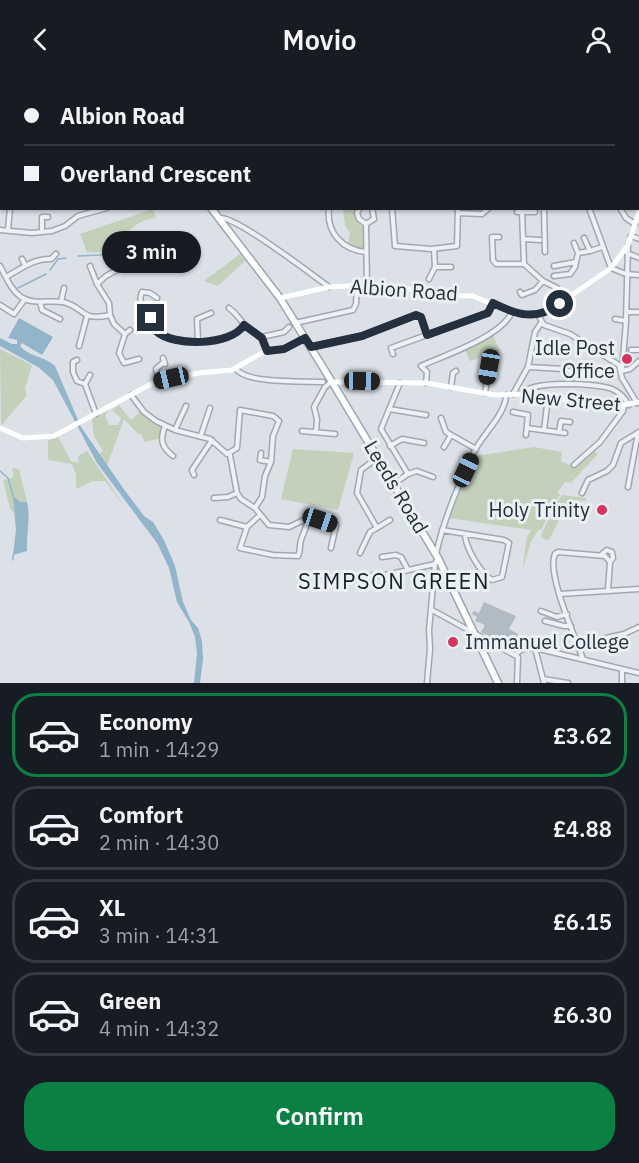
<!DOCTYPE html>
<meta charset="utf-8">
<style>
:root{--surface:#171b24;--page:#20242c;--text:#f1f3f6;--muted:#9ea1a6;--line:#363941;--accent:#0b8043}
body{margin:0;font-family:"IBM Plex Sans",sans-serif;background:var(--page);color:var(--text);height:100vh;display:flex;flex-direction:column;font-size:22px;white-space:nowrap}
*{box-sizing:border-box;margin:0}
p{font-size:20px;color:var(--muted)}
.icon{flex:none;width:33px;height:33px;fill:none;stroke:currentColor;stroke-width:2;stroke-linecap:round;stroke-linejoin:round}
.map{position:relative;height:605px;overflow:hidden}
.sheet{display:flex;flex-direction:column;background:var(--surface);flex:1}
.sheet>*{flex:none}
.guide{position:absolute;left:0px;top:0px;width:639px;height:132px;box-shadow:0 2px 4px #0004;display:grid;align-content:center;height:132px;padding:0 24px;background:var(--surface)}
.end{position:absolute;width:27px;height:27px;margin:-14px;border:8px solid #24303d;background:#fff;box-shadow:0 0 0 3px #fff}
.from{border-radius:50%}
.bubble{position:absolute;height:42px;border-radius:21px;background:var(--surface);box-shadow:0 2px 4px #0004;font-size:20px;font-weight:600;line-height:42px;text-align:center}
.car{position:absolute;width:18px;height:36px;margin:-18px -9px;border-radius:8px;box-shadow:0 0 4px 2px #0007;background:linear-gradient(#222 24%,#8ab4d8 0 40%,#222 0 76%,#8ab4d8 0 86%,#222 0)}
.guide b{display:flex;align-items:center;gap:21px;height:57px;font-size:22px}
.guide b+b{border-top:2px solid var(--line)}
.guide i{width:15px;height:15px;background:var(--text)}
ul{padding:10px 0 0;list-style:none}
li{display:flex;align-items:center;gap:18px;height:84px;margin:0 12px 9px;padding:0 12px;border:3px solid var(--line);border-radius:24px}
li div{flex:1}
li b{display:block;font-size:22px}
li em{font-style:normal;font-weight:600}
li.selected{border-color:var(--accent)}
li>.icon{width:54px;height:54px;stroke-width:1.5}
.action{display:flex;gap:12px;margin-top:auto;padding:12px 24px}
.action a{flex:1;height:69px;border-radius:24px;background:var(--accent);color:#fff;font-size:24px;font-weight:600;line-height:69px;text-align:center}
header{display:flex;justify-content:space-between;align-items:center;height:78px;padding:0 24px;background:var(--surface);font-size:27px;font-weight:600}
.map>svg:first-child{display:block}
.green{fill:#c3d1bb}
.water{fill:#92b5ca}
.lines{fill:none;stroke-linecap:round;stroke-linejoin:round}
.stream{stroke:#92b5ca;stroke-width:1.5}
.building{fill:#b1bbc4}
.street-casing{stroke:#a0a8b1;stroke-width:7}
.primary-casing{stroke:#99a7b3;stroke-width:9}
.highway-casing{stroke:#81909e;stroke-width:10}
.street{stroke:#edf1f5;stroke-width:4}
.secondary{stroke:#fff;stroke-width:5}
.primary{stroke:#fff;stroke-width:6}
.highway{stroke:#fff;stroke-width:8}
.route{stroke:#24303d;stroke-width:8}
.poi-dot{fill:#d83361;stroke:#eaf0f4;stroke-width:2}
.labels{text-anchor:middle;stroke-width:6;stroke-linejoin:round;paint-order:stroke}
.street-label{font-size:20px;fill:#24303d;stroke:#eaf0f4}
.poi-label{font-size:20px;fill:#24303d;stroke:#eaf0f4;text-anchor:end}
.quarter-label{font-size:22px;letter-spacing:1.5px;fill:#16212e;stroke:#eaf0f4}
</style>
<header><svg class="icon" aria-label="back" viewBox="0 0 24 24"><path d="M15 5l-7 7 7 7"/></svg>Movio<svg class="icon" aria-label="person" viewBox="0 0 24 24"><circle cx="12" cy="8" r="4"/><path d="M4 21q1-7 8-7t8 7"/></svg></header>
<div class="map">
<svg width="639" height="605" viewBox="0 0 639 605">
<rect width="100%" height="100%" fill="#dbe1e7"/>
<path class="green" d="M153,131l3,9c-36,3 -30,39 -69,34l-7,-18z
M343,131h16l-3,5 1,7 7,7 -1,21 -15,-3 2,-13 -5,-8z
M240,176l5,7 -27,25 -14,-5z
M493,257l7,16 -30,10 -6,-13z
M0,271l32,16 -7,24 2,6 -26,31z
M119,327l12,15 10,-9 22,17 -2,10 -16,4 -4,-8h-3l-14,-15 -17,47 -8,-12 4,-3 -9,-15 -2,-17 16,-8 -3,5 4,9h9l3,-7 -9,-8z
M58,358l13,25 8,2 -1,-7 9,-5 40,59 -22,-29h-12l-17,8v-15l-4,-10 -24,-4v-19z
M534,369l28,5 -1,9 13,6 19,-17 5,4 -27,29 -6,-1 -8,11 3,1 -19,36h-3l-7,12 -9,29 5,-34 4,-7 -82,-12 27,-62z
M293,371l61,4 -16,57 -57,-11z
M12,390l7,1 8,33h-7l-5,12 -5,-5 -7,-29 11,-3z
M562,417l24,3v3l-12,-1c-13,11 -17,26 -25,40l-5,-1 -3,-3 13,-29z"/>
<path class="water" d="M19,240l34,19 -11,18 -20,-12 -2,3c9,11 25,10 35,20l26,61 42,61 21,28 9,6 11,18 11,26 8,36 8,18 7,8 4,13 1,18 -3,24h-6l3,-30 -2,-16 -6,-15 -12,-20 -8,-34 -12,-25 -60,-80 -44,-83 -15,-13 -38,-21v-8l12,6h5v-4l-9,-2z
M13,418l7,6h7c4,15 -1,33 0,49l-14,4 3,-25z"/>
<g class="lines">
<path class="stream" d="M78,178l22,-1 19,-6 23,5
M50,192l8,-11 8,-1
M18,210l28,-14
M0,393l8,7 5,18
M13,482v-5"/>
</g>
<path class="building" d="M484,524l32,14 -7,13 9,5v5l-7,9 -30,-16 4,-7 -10,-4 2,-4 -5,-3 2,-3 5,2z"/>
<g class="lines">
<g class="street-casing">
<path id="street" d="M118,0l1,2
M152,0l1,1
M306,0l6,2
M329,0l5,2
M386,0l1,2
M444,0v2
M487,0l1,2
M464,1l2,-1
M9,2l1,-2
M244,2l2,-2
M323,2v-2
M351,2l2,-2
M502,2l1,-2
M511,2l3,-2
M0,18l2,-1
M0,41l2,1
M638,72l1,3
M638,104l1,4
M0,108l2,4
M329,130c-3,25 14,42 37,44
M360,130l-3,5 2,6 7,5 8,-5 -2,-11
M392,130l3,38 36,3 26,-3 1,-38
M544,130l1,44
M589,130l22,60 15,6 13,1
M620,130l6,10 9,6
M517,134h18
M522,134l2,52
M458,135l24,1 7,-6
M220,140c16,-2 91,56 109,69
M366,146l1,61
M0,152l32,3 20,-2 13,-5 13,-10 29,-8
M8,152l2,-22
M42,154v-15h6
M631,158l8,3
M499,159h-7l1,23 3,4h28l19,17 14,7 8,12
M584,160l6,13 12,-4
M523,161l17,1
M574,165l4,10
M628,168l-2,75 -4,50 8,-2 9,-8
M627,175l12,5
M22,181l3,6
M0,188c6,11 11,24 21,31 12,8 28,3 42,5 22,5 17,20 47,13
M90,188l7,18 9,-8 16,-9
M554,188l22,-4
M435,189h16
M554,198l16,-2 5,-7 3,-14 12,-2
M6,199c15,-8 28,-19 45,-18l5,-5
M429,201l6,-12 -1,-18
M97,206l12,19 1,12 4,9 11,10
M520,214l2,3 13,-5 8,-9
M157,220l-7,-5 -8,-1c-5,12 3,15 8,24 3,6 2,12 8,16 20,13 72,16 86,-7
M40,224l2,8 18,9
M61,224l3,-14
M0,227l14,9 11,-15
M229,230c7,5 9,9 14,15 10,12 19,8 24,28
M627,234h11
M538,237l6,10 26,9 49,31 3,13 15,25
M615,241l11,2
M295,245l58,-13 3,-6 1,-18
M130,252l-5,4 -6,19 5,10 15,-4
M262,259l22,-5 5,-5
M198,263l-1,-22 14,-6
M79,268l8,-30
M311,269l51,-11 54,-21 5,2 6,18
M631,272h8
M393,276l-2,-6 96,-35 5,-9
M163,280l2,6
M77,282l-4,2v10l4,9 8,3 11,30
M528,289l36,2 7,3v6
M236,291c11,15 68,12 87,13
M159,303l-3,-12 8,-7
M426,305l1,-11 -6,-6c24,-11 80,-29 91,-54
M85,306l5,-9
M451,309l2,-14 3,-2
M485,315l4,-26
M513,316l15,-27 7,-35 6,-9
M521,316c10,-14 75,-11 91,-5 7,3 13,9 17,16
M131,317l13,17 12,9 19,9 35,9 17,15 10,-6 3,-38 33,6 6,5 -6,15 -2,26 -11,-2 1,-7
M389,331l37,6
M513,334l15,3 -2,20
M441,340l5,14 30,17
M165,348c-5,13 -4,21 8,30
M527,350l38,5
M175,352l11,-24
M544,352l4,-32
M302,353l33,3
M316,354l1,-13 -3,-12 11,-20 6,-5
M559,354l2,-11 9,1
M201,357l9,-27
M390,368l12,-7 22,4
M444,369l7,-12
M230,377l7,38 4,6 14,9 14,17 20,2 19,-9 28,7 -5,23
M377,380l-16,12 -4,23 20,35
M574,387l26,-23 23,-31 1,-5
M408,396l9,-3 16,6
M194,397l-2,-5 20,-30
M393,406l15,-10 -27,-45 19,-46
M628,409l10,-54
M582,415l6,-13 19,-9 6,-6 8,-22 18,-11
M214,420l14,-1 9,-4
M255,430l7,-11 3,-21 6,-14
M260,437l-13,12 -7,21 33,7 25,1c3,-6 1,-10 3,-16 3,-9 6,-13 7,-22
M220,442l27,7
M442,452l62,10 5,3 -7,34 -10,3c-11,-6 -27,-33 -27,-46
M360,475l10,-21 20,-12
M436,476c8,-36 23,-71 39,-104 9,-17 31,-37 31,-55
M602,476l5,-4 5,2 1,6 -3,4
M382,479l14,-2 5,2 7,13
M373,497h13l49,-11
M560,516l79,-5
M432,532l86,47 -1,26
M541,533l16,6 10,-3
M545,543l19,5h7
M597,562l27,-6 15,-7
M535,570l9,35
M515,577l7,-6 13,-1 104,25
M583,581c-8,-22 -37,-87 -28,-105l3,-2 47,4 5,6 -2,28
M543,601l25,4
M427,605l3,-34 -1,-19 6,-66 3,-6
M622,605v-14"/>
</g>
<g class="primary-casing">
<path id="primary" d="M45,0l4,2
M211,130l69,90 52,84 106,176 60,125"/>
</g>
<g class="highway-casing">
<path id="highway" d="M94,2l1,-2
M0,71l2,-2"/>
</g>
<use href="#street" class="street"/>
<path class="secondary" d="M280,220l49,-11 38,-2 37,3 38,7 31,1 43,18 22,1 15,-7 58,-40 17,-23 11,-33
M332,304l94,1 69,12 26,-1 97,12 21,-4
M0,350l23,10 31,-2 97,-52 47,-11 34,-3 30,-17 22,-4 21,-11"/>
<use href="#primary" class="primary"/>
<use href="#highway" class="highway"/>
</g>
<g class="lines">
<path class="route" d="M151,240c1,5 1,9 5,13 17,16 75,15 88,-6l18,13 5,13 17,-2 21,-11 6,9 51,-11 54,-21 5,2 6,18 61,-22 5,-10c24,12 43,18 67,1"/>
</g>
<g class="poi-dot">
<circle cx="627" cy="281" r="6"/>
<circle cx="602" cy="432" r="6"/>
<circle cx="453" cy="564" r="6"/>
</g>
<g class="labels">
<g class="street-label">
<text transform="translate(404 212) rotate(4)" y="7">Albion Road</text>
<text transform="translate(571 322) rotate(5)" y="7">New Street</text>
<text transform="translate(396 409) rotate(59)" y="7">Leeds Road</text>
</g>
<g class="poi-label">
<text x="615" y="277">Idle Post<tspan x="615" dy="23">Office</tspan></text>
<text x="590" y="439">Holy Trinity</text>
<text x="465" y="571" text-anchor="start">Immanuel College</text>
</g>
<g class="quarter-label">
<text x="394" y="511">SIMPSON GREEN</text>
</g>
</g>
</svg>
<i class="end from" style="left:560px;top:226px"></i>
<i class="end" style="left:151px;top:240px"></i>
<div class="bubble" style="left:102px;top:153px;width:99px">3 min</div>
<i class="car" style="left:489px;top:289px;rotate:190deg"></i>
<i class="car" style="left:171px;top:300px;rotate:257deg"></i>
<i class="car" style="left:362px;top:303px;rotate:91deg"></i>
<i class="car" style="left:466px;top:392px;rotate:25deg"></i>
<i class="car" style="left:320px;top:442px;rotate:108deg"></i>
<div class="guide">
<b><i class="from"></i>Albion Road</b>
<b><i></i>Overland Crescent</b>
</div>
</div>
<section class="sheet">
<ul>
<li class="selected"><svg class="icon" aria-label="car" viewBox="0 0 24 24"><path d="M5 17H2v-5l4-1 3-4h7l3 4 3 1v5h-3M9 17h6M6 11h13"/><circle cx="7" cy="17" r="2"/><circle cx="17" cy="17" r="2"/></svg><div><b>Economy</b><p>1 min · 14:29</p></div><em>£3.62</em></li>
<li><svg class="icon" aria-label="car" viewBox="0 0 24 24"><path d="M5 17H2v-5l4-1 3-4h7l3 4 3 1v5h-3M9 17h6M6 11h13"/><circle cx="7" cy="17" r="2"/><circle cx="17" cy="17" r="2"/></svg><div><b>Comfort</b><p>2 min · 14:30</p></div><em>£4.88</em></li>
<li><svg class="icon" aria-label="car" viewBox="0 0 24 24"><path d="M5 17H2v-5l4-1 3-4h7l3 4 3 1v5h-3M9 17h6M6 11h13"/><circle cx="7" cy="17" r="2"/><circle cx="17" cy="17" r="2"/></svg><div><b>XL</b><p>3 min · 14:31</p></div><em>£6.15</em></li>
<li><svg class="icon" aria-label="car" viewBox="0 0 24 24"><path d="M5 17H2v-5l4-1 3-4h7l3 4 3 1v5h-3M9 17h6M6 11h13"/><circle cx="7" cy="17" r="2"/><circle cx="17" cy="17" r="2"/></svg><div><b>Green</b><p>4 min · 14:32</p></div><em>£6.30</em></li>
</ul>
<div class="action"><a>Confirm</a></div>
</section>
